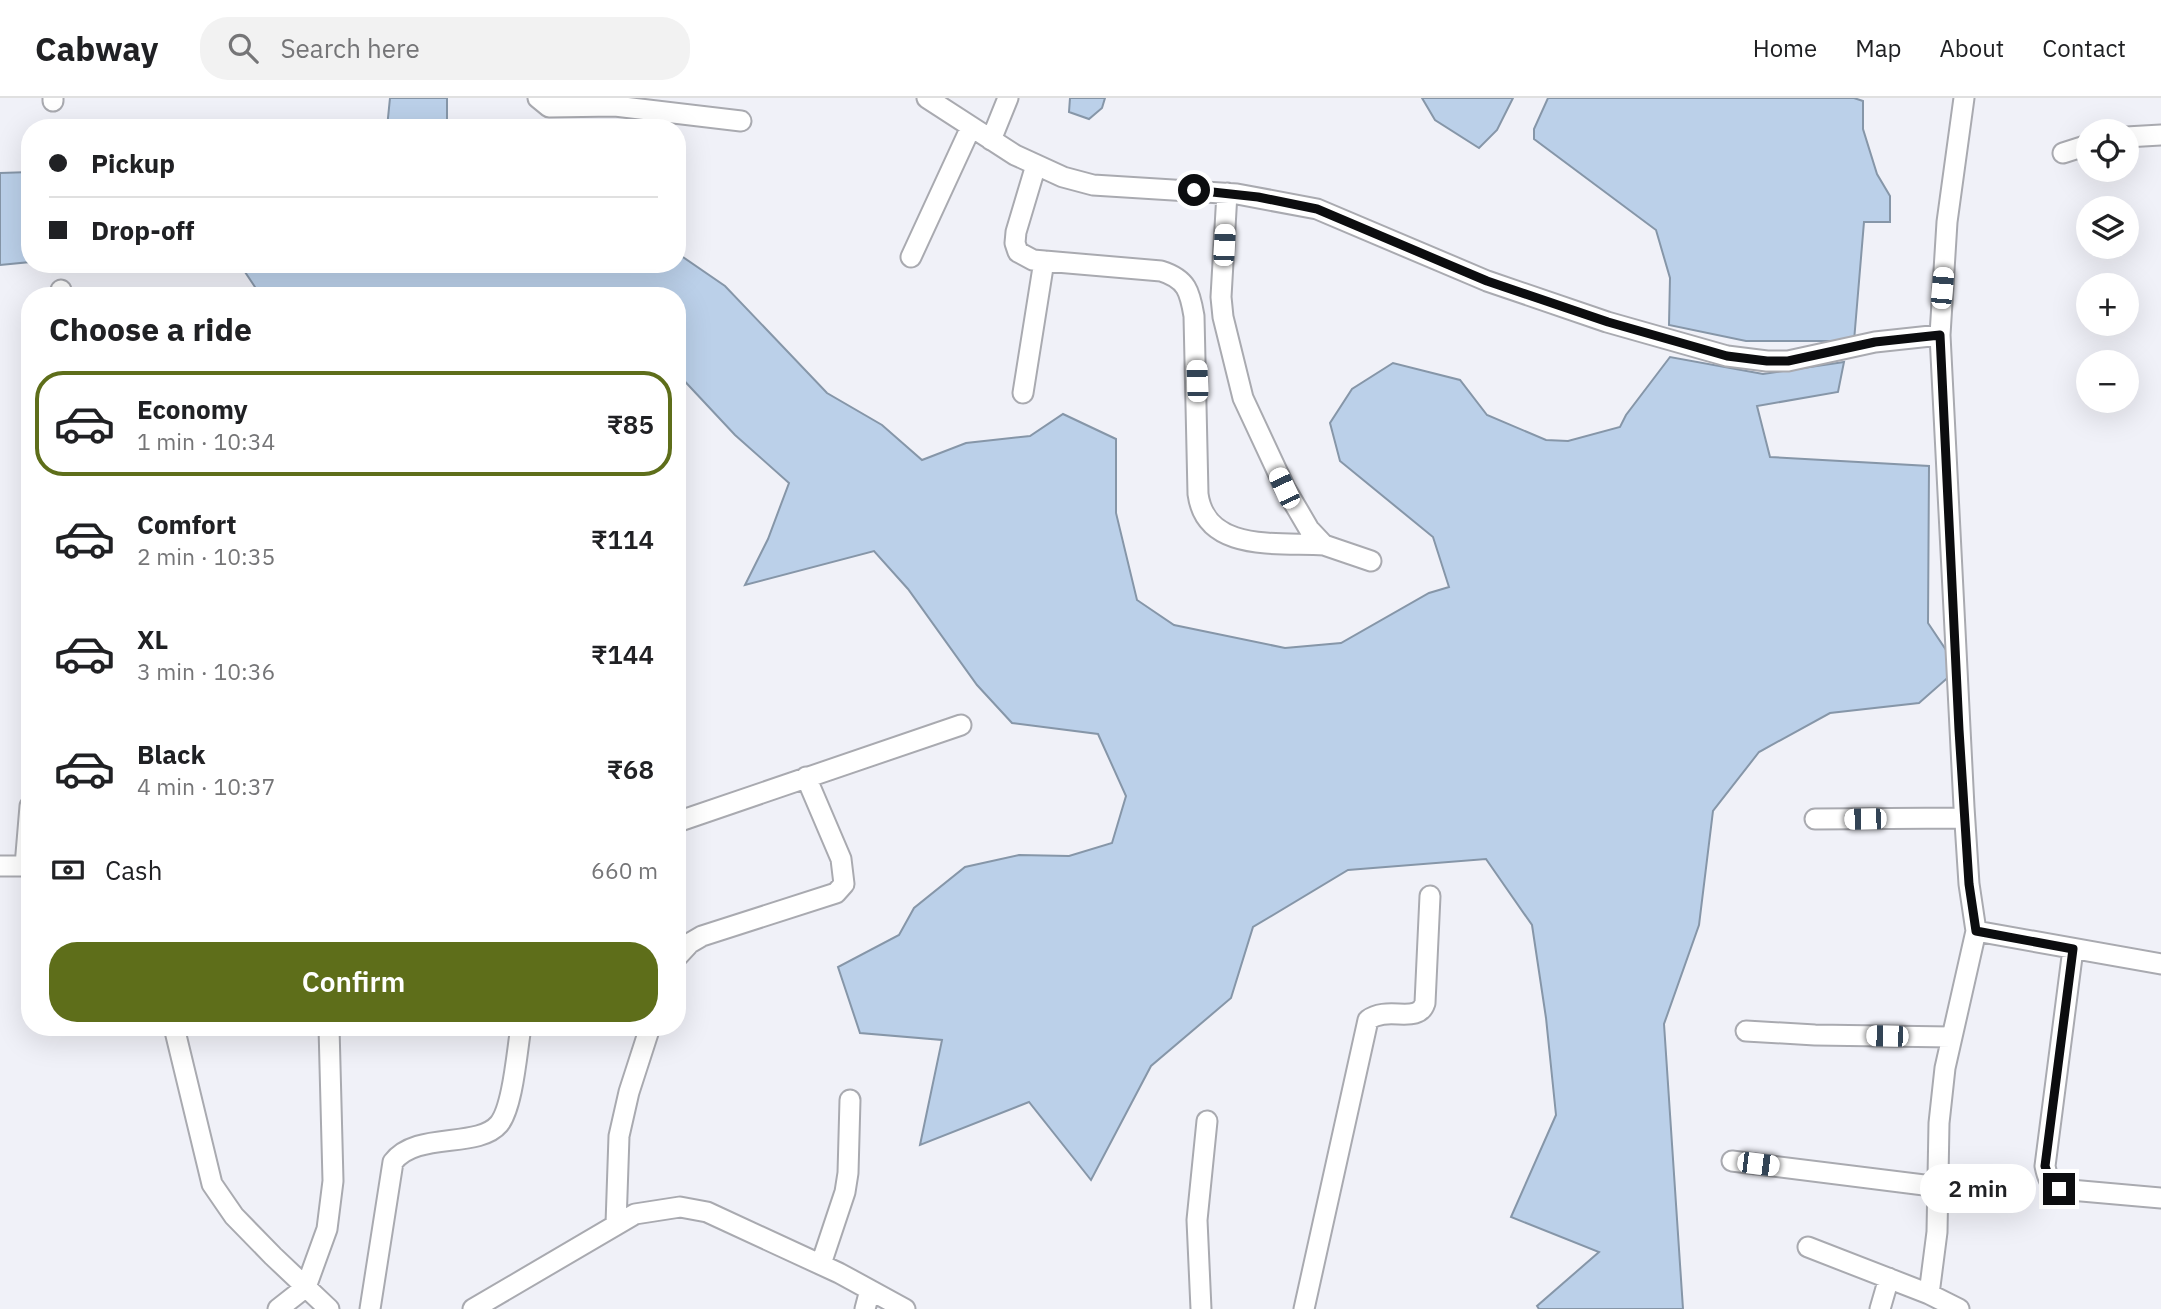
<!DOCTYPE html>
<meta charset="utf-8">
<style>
:root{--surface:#fff;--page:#f2f2f2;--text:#202124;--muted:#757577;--line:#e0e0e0;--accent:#5e6e1a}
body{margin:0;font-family:"IBM Plex Sans",sans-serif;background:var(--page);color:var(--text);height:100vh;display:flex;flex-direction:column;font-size:26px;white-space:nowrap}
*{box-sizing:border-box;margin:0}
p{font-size:23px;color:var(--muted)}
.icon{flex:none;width:38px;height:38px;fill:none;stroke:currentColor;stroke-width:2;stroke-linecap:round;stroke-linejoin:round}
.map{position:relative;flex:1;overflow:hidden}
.details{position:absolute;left:21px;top:189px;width:665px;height:749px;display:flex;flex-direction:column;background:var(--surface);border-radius:28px;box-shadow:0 7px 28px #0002}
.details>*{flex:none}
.hud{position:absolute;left:21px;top:21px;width:665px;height:154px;border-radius:28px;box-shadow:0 7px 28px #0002;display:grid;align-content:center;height:154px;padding:0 28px;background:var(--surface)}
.buttons{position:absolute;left:2076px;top:21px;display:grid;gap:14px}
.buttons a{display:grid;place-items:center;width:63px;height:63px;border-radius:50%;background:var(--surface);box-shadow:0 7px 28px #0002;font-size:35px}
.end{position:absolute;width:32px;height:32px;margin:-16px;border:9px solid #0c0d0f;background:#fff;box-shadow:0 0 0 4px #fff}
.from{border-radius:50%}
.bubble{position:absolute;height:49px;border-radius:24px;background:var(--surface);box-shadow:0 7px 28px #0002;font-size:23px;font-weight:600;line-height:49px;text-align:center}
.car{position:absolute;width:21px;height:42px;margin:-21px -10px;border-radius:9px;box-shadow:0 0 5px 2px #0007;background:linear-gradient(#fff 24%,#345 0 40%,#fff 0 76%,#345 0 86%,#fff 0)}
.hud b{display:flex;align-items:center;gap:24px;height:66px;font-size:26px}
.hud b+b{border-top:2px solid var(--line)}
.hud i{width:18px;height:18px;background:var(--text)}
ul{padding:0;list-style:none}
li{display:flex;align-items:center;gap:21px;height:105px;margin:0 14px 10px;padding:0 14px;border:4px solid transparent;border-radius:28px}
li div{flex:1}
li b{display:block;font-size:26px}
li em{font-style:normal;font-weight:600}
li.active{border-color:var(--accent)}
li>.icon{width:63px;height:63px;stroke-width:1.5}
h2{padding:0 28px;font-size:32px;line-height:84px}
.pay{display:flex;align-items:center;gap:18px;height:77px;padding:0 28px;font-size:26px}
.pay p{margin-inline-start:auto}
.cta{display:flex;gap:14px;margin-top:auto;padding:14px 28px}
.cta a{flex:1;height:80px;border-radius:28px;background:var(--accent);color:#fff;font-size:28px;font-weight:600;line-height:80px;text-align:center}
header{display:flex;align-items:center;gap:42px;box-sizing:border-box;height:98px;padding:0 35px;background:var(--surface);border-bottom:2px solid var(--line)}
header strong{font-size:33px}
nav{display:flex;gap:38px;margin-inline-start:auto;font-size:24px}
.search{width:490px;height:63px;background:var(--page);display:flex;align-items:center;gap:18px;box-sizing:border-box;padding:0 24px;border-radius:28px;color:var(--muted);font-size:26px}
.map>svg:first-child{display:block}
.water{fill:#bbd0e9;stroke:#8696a8;stroke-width:2}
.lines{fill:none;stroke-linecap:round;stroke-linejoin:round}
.minor-casing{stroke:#a9aab0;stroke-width:23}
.minor{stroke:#fff;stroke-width:19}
.route{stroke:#0c0d0f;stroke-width:9}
</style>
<header>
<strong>Cabway</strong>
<div class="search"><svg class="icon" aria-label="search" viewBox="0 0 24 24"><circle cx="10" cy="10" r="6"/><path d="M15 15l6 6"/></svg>Search here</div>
<nav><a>Home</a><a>Map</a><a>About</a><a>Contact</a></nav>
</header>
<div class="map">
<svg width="2161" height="1211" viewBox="0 0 2161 1211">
<rect width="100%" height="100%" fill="#f0f1f8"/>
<path class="water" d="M390,0h57v30h-60z
M1070,0h35l-3,10 -13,11 -20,-7z
M1422,0h91l-16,32 -18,18 -44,-28z
M1548,0h306l9,3v28l14,45 13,22v26h-26l-10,119h-108l-77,-16 1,-47 -14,-48 -122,-91v-10z
M30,74v90l-30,3v-92z
M677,155l48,33 102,107 55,32 40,35 44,-17 64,-7 33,-22 53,25v74l21,87 37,25 111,23 56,-5 88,-50 20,-6 -16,-50 -93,-76 -10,-38 22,-34 41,-26 67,17 27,35 59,25 22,1 52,-14 6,-12 44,-58 93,17 81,-12 -6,30 -81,14 13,51 159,9 -1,157 20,30 4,21 -33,29 -89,10 -71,39 -46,59 -14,114 -35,99 19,285h-144l-2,-3 62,-54 -88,-35 45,-102 -10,-97 -14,-93 -46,-66 -138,11 -95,57 -22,71 -80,68 -60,114 -62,-78 -109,43 22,-105 -82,-7 -22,-66 61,-32 15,-27 51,-41 54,-12 50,1 43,-13 14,-47 -28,-62 -86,-11 -35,-38 -69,-96 -34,-38 -129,34 23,-46 21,-56 -54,-48 -58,-62v-77h-416l-16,-24 -11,-8h443z"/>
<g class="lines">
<g class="minor-casing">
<path id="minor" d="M538,0l11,9 66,-1 126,15
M927,0l88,57 48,22 30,8 144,9 80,15 170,72 120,41 120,34 40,5h21l87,-19 65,-7
M53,3v-3
M2126,39l35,-2
M991,42l17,-42
M2063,55l25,-8
M1036,67l-20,67 -1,11 3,9 15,8 128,11c26,8 29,21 33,45l4,178c8,59 80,48 126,51
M1227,95l-6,104 2,20 20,81 42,90 24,41 15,16 47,16
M911,159l60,-130
M60,198l1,-6
M1023,295l21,-132
M1815,721l149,-1
M677,724l284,-97
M0,768h30
M25,768l5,-60
M1976,833l185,33
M2073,851l-28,217c2,10 4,17 14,23l102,9
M677,859l13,-14 12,-7 134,-43 8,-9 -3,-25 -35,-82
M174,929l38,157 22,32 39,40 56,53
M1746,933l69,4 136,2
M1732,1063l208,26
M616,1126l3,-88 10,-44 21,-65
M1808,1149l121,47 30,15
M821,1166l24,-72 3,-19 2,-73
M1929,1196l8,-62 2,-109 6,-55 31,-137 -7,-47 -5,-77 -24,-472 7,-113 17,-124
M278,1211l28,-22 21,-58 6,-48 -4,-154
M370,1211l23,-147c23,-31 85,-13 106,-38 14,-17 18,-74 22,-97
M473,1211l162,-95 45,-7 27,5 132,61 66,36
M865,1211l5,-19
M1201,1211l-4,-89 10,-99
M1304,1211l64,-289c20,-15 50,5 57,-17l5,-107
M1880,1211l9,-31"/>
</g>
<use href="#minor" class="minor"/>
</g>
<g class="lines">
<path class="route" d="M1194,92l64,7 59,12 170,72 121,41 119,34 40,5h21l87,-19 65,-7 19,395 10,154 7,47 97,18 -28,217 5,15 9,8"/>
</g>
</svg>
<div class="buttons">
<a><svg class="icon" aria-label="locate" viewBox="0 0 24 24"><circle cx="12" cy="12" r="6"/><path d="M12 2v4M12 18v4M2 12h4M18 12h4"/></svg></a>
<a><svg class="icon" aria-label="layers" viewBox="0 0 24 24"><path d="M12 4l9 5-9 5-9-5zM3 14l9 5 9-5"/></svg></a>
<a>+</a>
<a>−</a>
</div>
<i class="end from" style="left:1194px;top:92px"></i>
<i class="end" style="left:2059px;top:1091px"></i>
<div class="bubble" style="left:1920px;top:1066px;width:116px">2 min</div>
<i class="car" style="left:1224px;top:147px;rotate:3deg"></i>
<i class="car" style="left:1942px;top:190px;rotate:5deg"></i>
<i class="car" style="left:1197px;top:283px;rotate:358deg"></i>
<i class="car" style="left:1284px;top:390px;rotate:335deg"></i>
<i class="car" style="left:1865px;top:721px;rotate:269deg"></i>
<i class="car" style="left:1887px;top:938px;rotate:271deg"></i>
<i class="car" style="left:1758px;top:1066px;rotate:97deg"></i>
<div class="hud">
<b><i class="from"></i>Pickup</b>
<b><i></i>Drop-off</b>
</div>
<section class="details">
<h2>Choose a ride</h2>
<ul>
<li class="active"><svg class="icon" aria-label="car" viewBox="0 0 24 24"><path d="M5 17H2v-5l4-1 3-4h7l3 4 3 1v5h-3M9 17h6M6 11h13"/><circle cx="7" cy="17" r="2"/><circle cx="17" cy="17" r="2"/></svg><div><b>Economy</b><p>1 min · 10:34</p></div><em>₹85</em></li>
<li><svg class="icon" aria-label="car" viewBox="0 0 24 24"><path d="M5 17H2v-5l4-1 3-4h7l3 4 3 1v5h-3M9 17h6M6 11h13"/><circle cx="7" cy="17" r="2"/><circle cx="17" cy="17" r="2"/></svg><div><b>Comfort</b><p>2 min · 10:35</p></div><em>₹114</em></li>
<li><svg class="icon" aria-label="car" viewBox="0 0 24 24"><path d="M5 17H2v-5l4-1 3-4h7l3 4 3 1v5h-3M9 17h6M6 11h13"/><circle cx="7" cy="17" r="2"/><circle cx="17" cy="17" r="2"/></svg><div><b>XL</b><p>3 min · 10:36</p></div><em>₹144</em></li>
<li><svg class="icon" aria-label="car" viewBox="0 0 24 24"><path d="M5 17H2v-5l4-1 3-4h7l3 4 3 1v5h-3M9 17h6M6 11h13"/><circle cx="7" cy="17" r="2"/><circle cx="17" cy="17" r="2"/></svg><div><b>Black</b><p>4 min · 10:37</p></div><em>₹68</em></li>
</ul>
<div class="pay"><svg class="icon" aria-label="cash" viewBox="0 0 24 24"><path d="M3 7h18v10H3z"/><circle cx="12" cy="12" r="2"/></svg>Cash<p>660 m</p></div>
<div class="cta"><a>Confirm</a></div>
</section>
</div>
